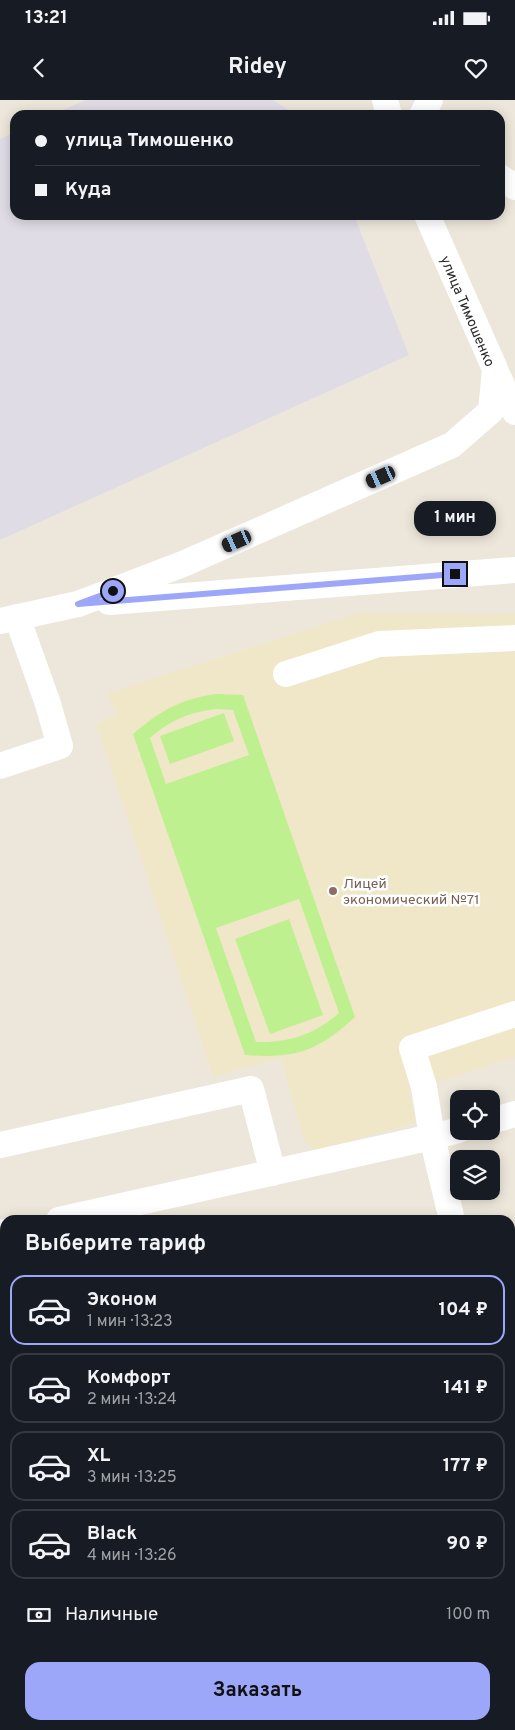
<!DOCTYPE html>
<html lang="ru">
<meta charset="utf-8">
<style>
:root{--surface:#171b24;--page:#20242c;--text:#f1f3f6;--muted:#9ea1a6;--line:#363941;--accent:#9da7fa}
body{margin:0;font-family:Overpass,sans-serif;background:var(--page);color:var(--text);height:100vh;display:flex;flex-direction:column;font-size:19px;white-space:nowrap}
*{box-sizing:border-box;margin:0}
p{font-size:16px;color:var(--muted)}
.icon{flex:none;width:28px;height:28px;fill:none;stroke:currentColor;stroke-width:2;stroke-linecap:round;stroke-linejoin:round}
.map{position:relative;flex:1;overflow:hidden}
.drawer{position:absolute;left:0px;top:1115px;width:515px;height:515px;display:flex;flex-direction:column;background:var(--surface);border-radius:15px 15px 0 0;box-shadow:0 2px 12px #0003}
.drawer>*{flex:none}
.guide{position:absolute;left:10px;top:10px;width:495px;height:110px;border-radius:15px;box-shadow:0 2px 12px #0003;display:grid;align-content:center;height:110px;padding:0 25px;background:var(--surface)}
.tools{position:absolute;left:450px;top:990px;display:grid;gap:10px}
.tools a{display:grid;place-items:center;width:50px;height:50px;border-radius:10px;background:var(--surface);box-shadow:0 2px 12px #0003;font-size:25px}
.end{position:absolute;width:22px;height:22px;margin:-11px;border:6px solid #9da7fa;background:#111;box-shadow:0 0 0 2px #111}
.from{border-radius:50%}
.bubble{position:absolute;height:35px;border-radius:15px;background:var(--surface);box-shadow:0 2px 12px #0003;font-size:16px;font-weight:700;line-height:35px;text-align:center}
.car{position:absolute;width:15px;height:30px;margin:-15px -8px;border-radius:6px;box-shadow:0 0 4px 1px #0007;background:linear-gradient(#222 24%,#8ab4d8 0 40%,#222 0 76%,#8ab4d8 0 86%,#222 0)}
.guide b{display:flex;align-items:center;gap:18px;height:48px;font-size:19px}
.guide b+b{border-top:1px solid var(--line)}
.guide i{width:12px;height:12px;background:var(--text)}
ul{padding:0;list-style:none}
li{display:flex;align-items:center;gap:15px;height:70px;margin:0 10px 8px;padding:0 15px;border:2px solid var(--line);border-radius:15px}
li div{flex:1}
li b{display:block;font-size:19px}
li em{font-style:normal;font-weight:700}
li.on{border-color:var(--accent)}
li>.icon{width:45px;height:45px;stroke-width:1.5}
h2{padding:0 25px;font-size:22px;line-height:60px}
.pay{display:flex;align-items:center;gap:12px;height:55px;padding:0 25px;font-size:19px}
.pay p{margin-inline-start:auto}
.action{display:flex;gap:10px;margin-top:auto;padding:10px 25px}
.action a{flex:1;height:58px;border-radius:15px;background:var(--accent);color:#111;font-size:20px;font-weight:700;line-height:58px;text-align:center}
.status{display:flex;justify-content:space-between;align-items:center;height:35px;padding:0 25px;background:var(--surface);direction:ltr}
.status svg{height:14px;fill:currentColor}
header{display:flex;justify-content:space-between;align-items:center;height:65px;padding:0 25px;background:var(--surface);font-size:22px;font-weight:700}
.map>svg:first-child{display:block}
.industrial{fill:#e0dce5}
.education{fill:#f0e7c9}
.green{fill:#a9e894}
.pitch{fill:#bef08f;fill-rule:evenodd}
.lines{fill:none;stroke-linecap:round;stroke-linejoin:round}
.minor{stroke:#fff;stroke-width:26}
.route{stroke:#9da7fa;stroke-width:6}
.education-dot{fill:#8d6e63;stroke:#fff;stroke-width:2}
.labels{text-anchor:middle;stroke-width:5;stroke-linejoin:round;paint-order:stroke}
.street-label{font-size:14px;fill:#2a2a2a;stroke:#fff}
.education-label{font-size:14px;fill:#785e54;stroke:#fff;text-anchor:start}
</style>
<div class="status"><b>13:21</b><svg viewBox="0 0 49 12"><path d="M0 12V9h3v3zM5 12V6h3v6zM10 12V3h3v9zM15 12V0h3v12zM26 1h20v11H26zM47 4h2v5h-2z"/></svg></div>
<header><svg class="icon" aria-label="back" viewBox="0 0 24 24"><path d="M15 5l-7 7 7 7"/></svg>Ridey<svg class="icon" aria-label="heart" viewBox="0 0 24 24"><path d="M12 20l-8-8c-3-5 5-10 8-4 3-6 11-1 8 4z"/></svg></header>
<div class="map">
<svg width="515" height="1630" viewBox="0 0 515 1630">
<rect width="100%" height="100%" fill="#ede7db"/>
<path class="industrial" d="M85,0h188l23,15h-244z
M15,32v83h339l55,140 -409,185v-401z"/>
<path class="education" d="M360,513l155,1v443l-107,35 9,30 -101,29 -12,-10 -23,-83 -68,19 -117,-353 21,-9 -10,-22z"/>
<path class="green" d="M510,1466l5,23v141h-19l-1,-5h15z
M330,1625h83l1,5h-83z"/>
<path class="pitch" d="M216,594l27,1 112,322c-37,34 -59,42 -110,38l-112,-321c27,-23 47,-35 83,-40zM217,609l16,1 16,45 -83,29 -16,-46c20,-18 40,-26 67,-29zM299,799l40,114c-25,22 -51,30 -83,29l-40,-114z
M224,613l10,28 -64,23 -10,-28z
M289,819l34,96 -53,19 -35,-95z"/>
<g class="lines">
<path class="minor" d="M385,0l4,15
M422,15l8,-15
M500,77l15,10
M495,270l20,42
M109,502l406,-32
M0,521l78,-17 105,-40 269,-119 39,-34 4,-42 -68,-154
M286,574l93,-30 136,-6
M0,666l60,-20 -12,-42 -31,-87
M491,1021l24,-7
M459,1030l-27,7 -8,-50 -12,-39 103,-34
M0,1045l251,-56 22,84
M59,1120l373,-83 20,83
M0,1133l5,-1
M510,1180l5,-1
M510,1366l5,21
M0,1539l5,-2
M0,1571l5,9
M32,1625l3,5
M157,1625l1,5
M317,1625l2,5
M421,1625l1,5"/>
</g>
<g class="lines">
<path class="route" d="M113,491l-35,13 377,-30"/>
</g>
<circle class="education-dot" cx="333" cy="791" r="5"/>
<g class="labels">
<g class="street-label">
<text transform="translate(468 211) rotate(67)" y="5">улица Тимошенко</text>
</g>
<g class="education-label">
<text x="343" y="788">Лицей<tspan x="343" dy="16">экономический №71</tspan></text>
</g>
</g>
</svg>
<div class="tools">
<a><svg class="icon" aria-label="locate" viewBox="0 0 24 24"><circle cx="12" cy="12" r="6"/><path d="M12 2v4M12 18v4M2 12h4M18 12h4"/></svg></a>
<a><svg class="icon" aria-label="layers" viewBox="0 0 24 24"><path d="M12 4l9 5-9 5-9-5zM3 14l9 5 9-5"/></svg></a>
</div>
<i class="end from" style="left:113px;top:491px"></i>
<i class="end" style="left:455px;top:474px"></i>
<div class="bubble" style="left:414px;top:401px;width:82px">1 мин</div>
<i class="car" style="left:381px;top:377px;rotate:246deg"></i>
<i class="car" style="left:237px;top:441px;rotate:246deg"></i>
<div class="guide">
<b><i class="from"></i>улица Тимошенко</b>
<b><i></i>Куда</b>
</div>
<section class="drawer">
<h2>Выберите тариф</h2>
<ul>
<li class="on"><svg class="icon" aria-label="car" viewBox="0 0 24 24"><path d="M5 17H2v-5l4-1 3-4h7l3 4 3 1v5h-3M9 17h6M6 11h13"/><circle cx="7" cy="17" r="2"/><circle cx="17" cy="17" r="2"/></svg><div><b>Эконом</b><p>1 мин · 13:23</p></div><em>104 ₽</em></li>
<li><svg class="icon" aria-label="car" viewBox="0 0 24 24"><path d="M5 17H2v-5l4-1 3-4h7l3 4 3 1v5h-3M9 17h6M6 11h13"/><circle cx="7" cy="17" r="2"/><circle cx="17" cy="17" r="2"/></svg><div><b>Комфорт</b><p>2 мин · 13:24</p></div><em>141 ₽</em></li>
<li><svg class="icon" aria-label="car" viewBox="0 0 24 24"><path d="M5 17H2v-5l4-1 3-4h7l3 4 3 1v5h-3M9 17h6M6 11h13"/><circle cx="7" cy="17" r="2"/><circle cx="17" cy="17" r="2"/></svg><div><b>XL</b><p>3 мин · 13:25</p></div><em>177 ₽</em></li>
<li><svg class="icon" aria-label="car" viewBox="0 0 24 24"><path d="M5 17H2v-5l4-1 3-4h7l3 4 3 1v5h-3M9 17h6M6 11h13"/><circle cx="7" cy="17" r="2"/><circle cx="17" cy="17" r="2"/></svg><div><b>Black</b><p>4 мин · 13:26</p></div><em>90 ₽</em></li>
</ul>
<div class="pay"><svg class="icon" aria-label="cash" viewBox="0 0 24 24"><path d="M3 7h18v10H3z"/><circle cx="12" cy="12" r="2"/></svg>Наличные<p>100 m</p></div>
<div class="action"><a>Заказать</a></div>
</section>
</div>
